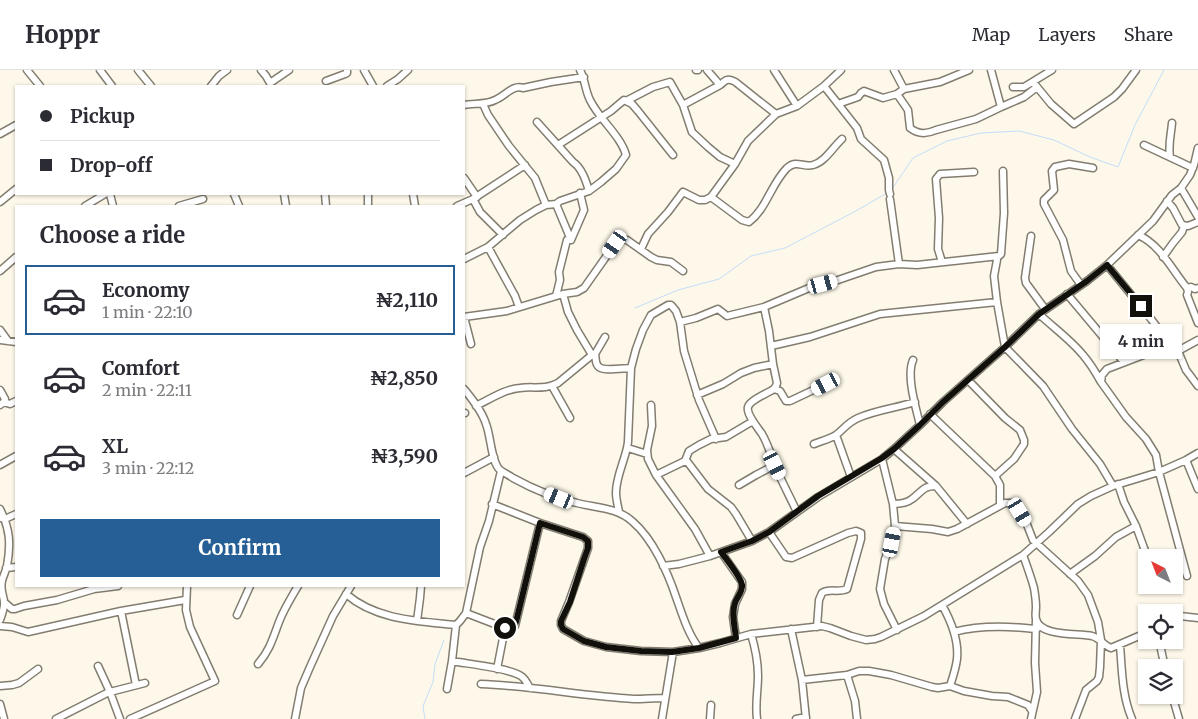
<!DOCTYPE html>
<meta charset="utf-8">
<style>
:root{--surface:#fff;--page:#f7f7f7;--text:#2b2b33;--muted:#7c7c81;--line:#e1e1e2;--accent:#255f96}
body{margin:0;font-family:Merriweather,serif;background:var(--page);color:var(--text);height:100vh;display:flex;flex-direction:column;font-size:19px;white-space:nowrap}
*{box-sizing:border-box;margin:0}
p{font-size:16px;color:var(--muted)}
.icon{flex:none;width:28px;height:28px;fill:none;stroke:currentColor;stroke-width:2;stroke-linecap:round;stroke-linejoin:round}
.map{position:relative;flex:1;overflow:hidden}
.details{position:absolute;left:15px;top:135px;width:450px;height:382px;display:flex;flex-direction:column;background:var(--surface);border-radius:0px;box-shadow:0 1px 4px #0004}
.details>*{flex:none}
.banner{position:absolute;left:15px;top:15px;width:450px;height:110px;border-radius:0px;box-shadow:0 1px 4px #0004;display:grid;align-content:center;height:110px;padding:0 25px;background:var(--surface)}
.needle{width:32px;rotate:318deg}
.controls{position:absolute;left:1138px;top:479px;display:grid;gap:10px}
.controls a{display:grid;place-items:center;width:45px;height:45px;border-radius:0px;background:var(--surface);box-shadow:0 1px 4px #0004;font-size:25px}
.end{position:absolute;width:22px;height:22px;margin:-11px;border:6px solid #11100b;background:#fff;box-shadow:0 0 0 2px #fff}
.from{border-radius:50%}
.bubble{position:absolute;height:35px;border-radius:0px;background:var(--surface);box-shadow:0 1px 4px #0004;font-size:16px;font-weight:700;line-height:35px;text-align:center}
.car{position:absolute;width:15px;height:30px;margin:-15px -8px;border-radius:6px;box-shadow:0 0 4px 1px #0007;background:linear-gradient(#fff 24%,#345 0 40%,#fff 0 76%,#345 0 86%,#fff 0)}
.banner b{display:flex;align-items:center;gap:18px;height:48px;font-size:19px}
.banner b+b{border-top:1px solid var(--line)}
.banner i{width:12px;height:12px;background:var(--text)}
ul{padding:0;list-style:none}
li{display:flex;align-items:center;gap:15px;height:70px;margin:0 10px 8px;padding:0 15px;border:2px solid transparent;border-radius:0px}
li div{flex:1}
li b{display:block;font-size:19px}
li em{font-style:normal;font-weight:700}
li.selected{border-color:var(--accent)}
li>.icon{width:45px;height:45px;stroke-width:1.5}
h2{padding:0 25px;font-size:22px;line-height:60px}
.button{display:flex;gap:10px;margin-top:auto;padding:10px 25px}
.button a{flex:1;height:58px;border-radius:0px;background:var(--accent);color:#fff;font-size:20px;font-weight:700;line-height:58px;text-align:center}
header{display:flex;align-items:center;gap:30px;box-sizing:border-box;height:70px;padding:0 25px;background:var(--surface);border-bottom:1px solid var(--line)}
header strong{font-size:24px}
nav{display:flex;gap:28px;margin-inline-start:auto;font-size:18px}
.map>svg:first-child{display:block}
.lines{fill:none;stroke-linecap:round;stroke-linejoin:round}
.stream{stroke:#c4ddf9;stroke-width:1}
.minor-casing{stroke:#827d70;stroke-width:9}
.minor{stroke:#fff;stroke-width:6}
.route{stroke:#11100b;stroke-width:6}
</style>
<header>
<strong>Hoppr</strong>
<nav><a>Map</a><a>Layers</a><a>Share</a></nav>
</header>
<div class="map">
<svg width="1198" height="649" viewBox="0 0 1198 649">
<rect width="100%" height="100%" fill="#fdf8e9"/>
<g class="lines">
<path class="stream" d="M892,119l21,-31 34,-17 34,-8 38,-2 35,9 36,17 28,10 17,-42 29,-55
M635,238l43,-18 41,-11 32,-23 34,-8 69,-36 33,-19
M425,649l-2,-13 10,-24 2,-18 9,-24"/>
<g class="minor-casing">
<path id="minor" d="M27,0l13,16
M100,0l12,16
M138,0l13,16
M261,0l5,6 4,7 19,-13
M364,0l9,16
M696,0h2
M707,0l13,15
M774,0l23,36
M894,0l10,19
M991,0l10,37
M326,11l19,-7 2,-1v-3
M1033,12l18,22 23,20 40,-27 8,-8 14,-19
M211,16l8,-10 8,-6
M387,16l11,-7 10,-9
M824,16l33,42 4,11 23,21 5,18v12l1,4
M1013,17h11l28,-17
M897,24l11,16 2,18c9,7 17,6 26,2l40,-11 25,-12 23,-10 13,-10
M626,31l27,-14 17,-5 13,23 9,27 16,15 12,10 15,7
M483,34l5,11 21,31 26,32 11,27
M838,34l20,-7 3,-4 3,-2 19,7 14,-4 7,-5 36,-7 29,-12
M464,35c10,-2 22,0 31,-5 9,-3 18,-16 28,-12l28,-6 33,-5
M683,35l37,-20c2,-1 3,-3 5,-4 3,-3 10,0 13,3l20,16 18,14
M537,52l36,40c9,6 13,19 16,29
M0,64l16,-9
M558,75l53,-34 13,-11 8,4 6,7 35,44
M1144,75l49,23
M1170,87c-2,-12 1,-22 2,-34
M464,108l13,19
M1181,118l17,29
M110,124l3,12
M234,124l5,12
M284,124l2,12
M325,124l1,12
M413,124l2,12
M711,127l31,23 7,2c18,-14 22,-38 38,-54 10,-9 16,0 26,-3 12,-3 20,-18 29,-26
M473,129l7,13 23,23
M890,129l9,65
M1167,131l6,7 9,17 6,1 10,-4
M0,132l16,-13
M85,136l20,-12
M179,136l24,-7
M368,136v-12
M457,136l16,-7 52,-34
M1138,165c22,9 34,35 49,53l1,4 -1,3 11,28
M1031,166l-6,42 1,5 19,26
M571,170l13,-30 -4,-17
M488,177l27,49 4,11
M641,179l7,-15 20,-22 15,-20 16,8h6l6,-3 24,-33 13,-23 28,-27 21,-8 27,-20 17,-16
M996,187l1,3 -3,16 3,26 8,45 38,39 29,43 28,35 13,22
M1163,187l10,-14 9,-11 2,-6
M464,189l24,-12 32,-27 16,-10 10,-5 10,-1 4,-3 29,-10 12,-9 15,-13 10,-14c-5,-19 -27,-36 -36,-55 -5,-10 -5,-21 -10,-30
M942,192l-4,-13 1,-31 -3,-39 4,-5 34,-2
M1107,195l44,54 22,29
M0,201l16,-14
M1081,215l-10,-14 -8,-31 -19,-36v-4l10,-10 -2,-19 3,-4 14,-3 24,4
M1187,218l4,-1 4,2 3,-1
M563,224l5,18 9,18 15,25 3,-1c1,4 0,9 3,12 4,6 25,2 33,2
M1067,224l57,68
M556,226l4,-16 -1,-8 8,-32h4l-15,-36
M764,237l5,24 4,33 4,19 -1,3 -2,3c-6,4 -24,11 -26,18 -2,7 10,21 14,27 6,10 9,21 13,32 7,16 15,31 22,46
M1039,244c15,14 32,26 44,41 7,8 13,18 18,27
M464,247l43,-6 56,-17 14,-2 7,-4 31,-44 6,-5 6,1 24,17 6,3 14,2 12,9
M464,247l7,27
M680,252l16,-4 22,-9 9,7 37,-9 45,-19 29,-8 38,-13 23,-3 18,1 82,-9 2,-2 3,-41 -1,-42
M0,260l8,11
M0,270l16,2
M771,276l39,-9 70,-23 117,-12
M1178,281l20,-11
M595,284l10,-17
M913,290c-7,16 3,48 7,65
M968,310l37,38 15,12 4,10v4l-10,15 -19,17
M552,316l18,32
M464,319c8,10 18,22 22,35 5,12 5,38 14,46 4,3 9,5 13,8 20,11 41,20 64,25 19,5 40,4 56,19 20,17 35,51 43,75 6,17 12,37 23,51
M774,319l6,2 6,10h4l36,-17
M0,320l5,9 -1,3 -4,3
M697,325l26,-11 18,-11 13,-5 19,-4
M4,332l6,2 6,-3
M651,335l1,21 -5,24 1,9 8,16 39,54 15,27
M476,336c14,-7 29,-17 44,-18 13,-2 25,2 38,-5l34,-28
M464,343h1
M930,344l65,62 5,9v20
M836,365l15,42
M814,374c7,-3 16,-5 22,-9 8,-6 11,-12 22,-17 18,-8 38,-10 57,-16
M628,378l19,6
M894,379l42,37 31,38
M882,389l11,45 2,22 -3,16 -7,17 -5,30 4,15 13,26
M686,390l22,29 23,18 5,7 16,27
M1186,390l12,29
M0,395l16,-9
M464,403l30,-16
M656,405l29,-14 4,-10 10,-6 12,-6 15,-2 27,-16
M1118,414l6,18 12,24 8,22 4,10
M739,415l17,-10 19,-10
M492,434l48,19 43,14 5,4v7l-19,54 -8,19v4l2,4 21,12 22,6 35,4 32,1 26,-4 21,-5 31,-9 71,-8 8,2 21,8 15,4 9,-1 6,-2 43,-21 99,-61 26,-23 29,-28 13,-8 22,-10 46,-14 27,-12 12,-7
M893,434c6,0 14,-1 19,-5 10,-7 10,-13 24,-13
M0,439c10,20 11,35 7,57 -1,5 -4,10 -5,15 -2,8 1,13 2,20 1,6 -2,13 -4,19
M619,442c-1,-6 -3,-13 -3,-19 0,-18 10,-34 12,-51l3,-74 5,-19 7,-19 8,-15 17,-10h3l5,6 4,11 4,29 15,49 17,39
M1,448l4,1 11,-5
M895,456l37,3 16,3 9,-3 48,-26h7l3,2 11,17 7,18 45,41 10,14 10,27 3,18 -1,27 -1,10 -2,4 -11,9 -11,29
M769,462l17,25 6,1 56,-25 8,-2 5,2v6l-14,50c-8,4 -18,-1 -25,4l-3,7 -2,27
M721,482l21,30v7l-7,15 -2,13 3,21
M1023,485c4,11 8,22 11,33 1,6 2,13 2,19 0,4 -1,8 0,12 4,18 42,14 56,17 8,2 11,9 19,12l35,-15
M663,496l16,-2 31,-8 42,-15 17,-9 49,-35 64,-38 12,-10 26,-24 23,-23 62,-55 34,-33 48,-33 20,-16 46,-44 19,-26 9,-7 9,-13 4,-10 4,-17
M6,498l10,-1
M1070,504l25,-18 21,-19 20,-11
M1187,506l-28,-104 -3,-17 -10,-16 -20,-22 -25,-35 1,-7 5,-6 60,-23 11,5 8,19 12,16
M346,524c30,26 72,27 110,31
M4,532l8,7h3l9,-3 33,-6 37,-11 24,-3
M942,535c9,16 17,35 15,54 -1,9 -4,18 -7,27
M121,541l15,74
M466,543l39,15h7l3,-2 25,-103
M237,545l13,-29
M1174,548l6,-2 18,2
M417,551l3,-23 1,-12
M0,556l12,1 16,5 93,-21 64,-11
M791,559l11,51 4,39
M954,562c26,-7 54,-6 81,-3l3,-1
M751,564c4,13 7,27 7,42 0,14 -3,28 -1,43
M1159,570l6,28
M1120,575c2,25 2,51 12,74
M452,591c16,3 57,7 69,15 5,3 6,8 9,12
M258,594c12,-14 15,-26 21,-42 5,-13 12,-24 19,-36
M98,596l12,26 10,27
M497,599l8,-41
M847,605l8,26 2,18
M802,610l45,-5 12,-4h10l22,4 41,12 6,1 12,-2 14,5 28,5 16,1 20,8 4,6
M481,614c51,2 102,12 153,15 10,0 21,-1 31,-1
M0,616l12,-1 7,-2 19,-14
M447,619l5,-28 4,-36 4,-4 6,-8 14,-66 9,-26 12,-50
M110,622l35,-9
M1172,625l7,24
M0,634l4,15
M56,649l53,-27
M130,649l85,-38 -25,-54 -4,-17 1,-24
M295,649l6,-31 9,-21 23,-51 18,-30
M662,649l11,-67
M710,649l1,-14
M796,649l10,-2
M1031,649l6,-27 -2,-29 1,-44"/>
</g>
<use href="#minor" class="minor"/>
</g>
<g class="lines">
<path class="route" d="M505,558c6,0 9,0 11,-6l24,-99 43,14 5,4v7l-4,11 -14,43 -9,19v4l2,4 21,12 22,6 35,4 31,1 27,-4 37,-10c-1,-11 -5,-24 -1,-35 2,-6 8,-12 7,-18 -1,-8 -16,-26 -21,-33l31,-11 17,-9 49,-36 64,-38 12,-9 26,-24 23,-23 62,-55 34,-33 48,-33 20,-16 34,41"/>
</g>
</svg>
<div class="controls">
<a><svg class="needle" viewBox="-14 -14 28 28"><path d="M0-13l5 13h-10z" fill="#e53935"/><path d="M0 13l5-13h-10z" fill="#7c7c81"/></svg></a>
<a><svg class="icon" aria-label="locate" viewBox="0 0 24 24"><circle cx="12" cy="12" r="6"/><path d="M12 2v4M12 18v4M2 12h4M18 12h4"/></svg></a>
<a><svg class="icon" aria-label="layers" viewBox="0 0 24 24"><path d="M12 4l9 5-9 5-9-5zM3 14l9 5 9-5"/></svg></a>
</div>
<i class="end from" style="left:505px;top:558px"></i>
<i class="end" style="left:1141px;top:236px"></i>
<div class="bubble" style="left:1100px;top:254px;width:82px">4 min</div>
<i class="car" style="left:615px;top:174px;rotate:215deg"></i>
<i class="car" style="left:823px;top:214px;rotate:75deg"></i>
<i class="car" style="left:826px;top:314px;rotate:243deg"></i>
<i class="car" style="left:775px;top:395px;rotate:154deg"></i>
<i class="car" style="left:559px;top:428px;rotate:292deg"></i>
<i class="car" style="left:1020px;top:442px;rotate:149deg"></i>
<i class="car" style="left:892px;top:472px;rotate:11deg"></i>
<div class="banner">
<b><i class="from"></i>Pickup</b>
<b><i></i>Drop-off</b>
</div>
<section class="details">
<h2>Choose a ride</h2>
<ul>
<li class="selected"><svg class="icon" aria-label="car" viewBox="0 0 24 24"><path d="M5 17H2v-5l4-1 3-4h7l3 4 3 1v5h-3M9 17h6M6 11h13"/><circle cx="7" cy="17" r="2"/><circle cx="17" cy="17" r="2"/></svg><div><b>Economy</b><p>1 min · 22:10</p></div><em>₦2,110</em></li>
<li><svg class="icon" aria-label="car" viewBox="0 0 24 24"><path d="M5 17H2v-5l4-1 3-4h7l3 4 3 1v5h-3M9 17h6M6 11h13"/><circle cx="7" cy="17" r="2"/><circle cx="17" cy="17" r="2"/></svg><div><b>Comfort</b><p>2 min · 22:11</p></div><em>₦2,850</em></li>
<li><svg class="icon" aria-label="car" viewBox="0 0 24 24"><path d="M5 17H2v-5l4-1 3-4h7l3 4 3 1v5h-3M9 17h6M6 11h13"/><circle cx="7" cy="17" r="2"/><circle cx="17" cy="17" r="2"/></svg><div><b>XL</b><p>3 min · 22:12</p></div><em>₦3,590</em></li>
</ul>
<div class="button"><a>Confirm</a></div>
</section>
</div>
